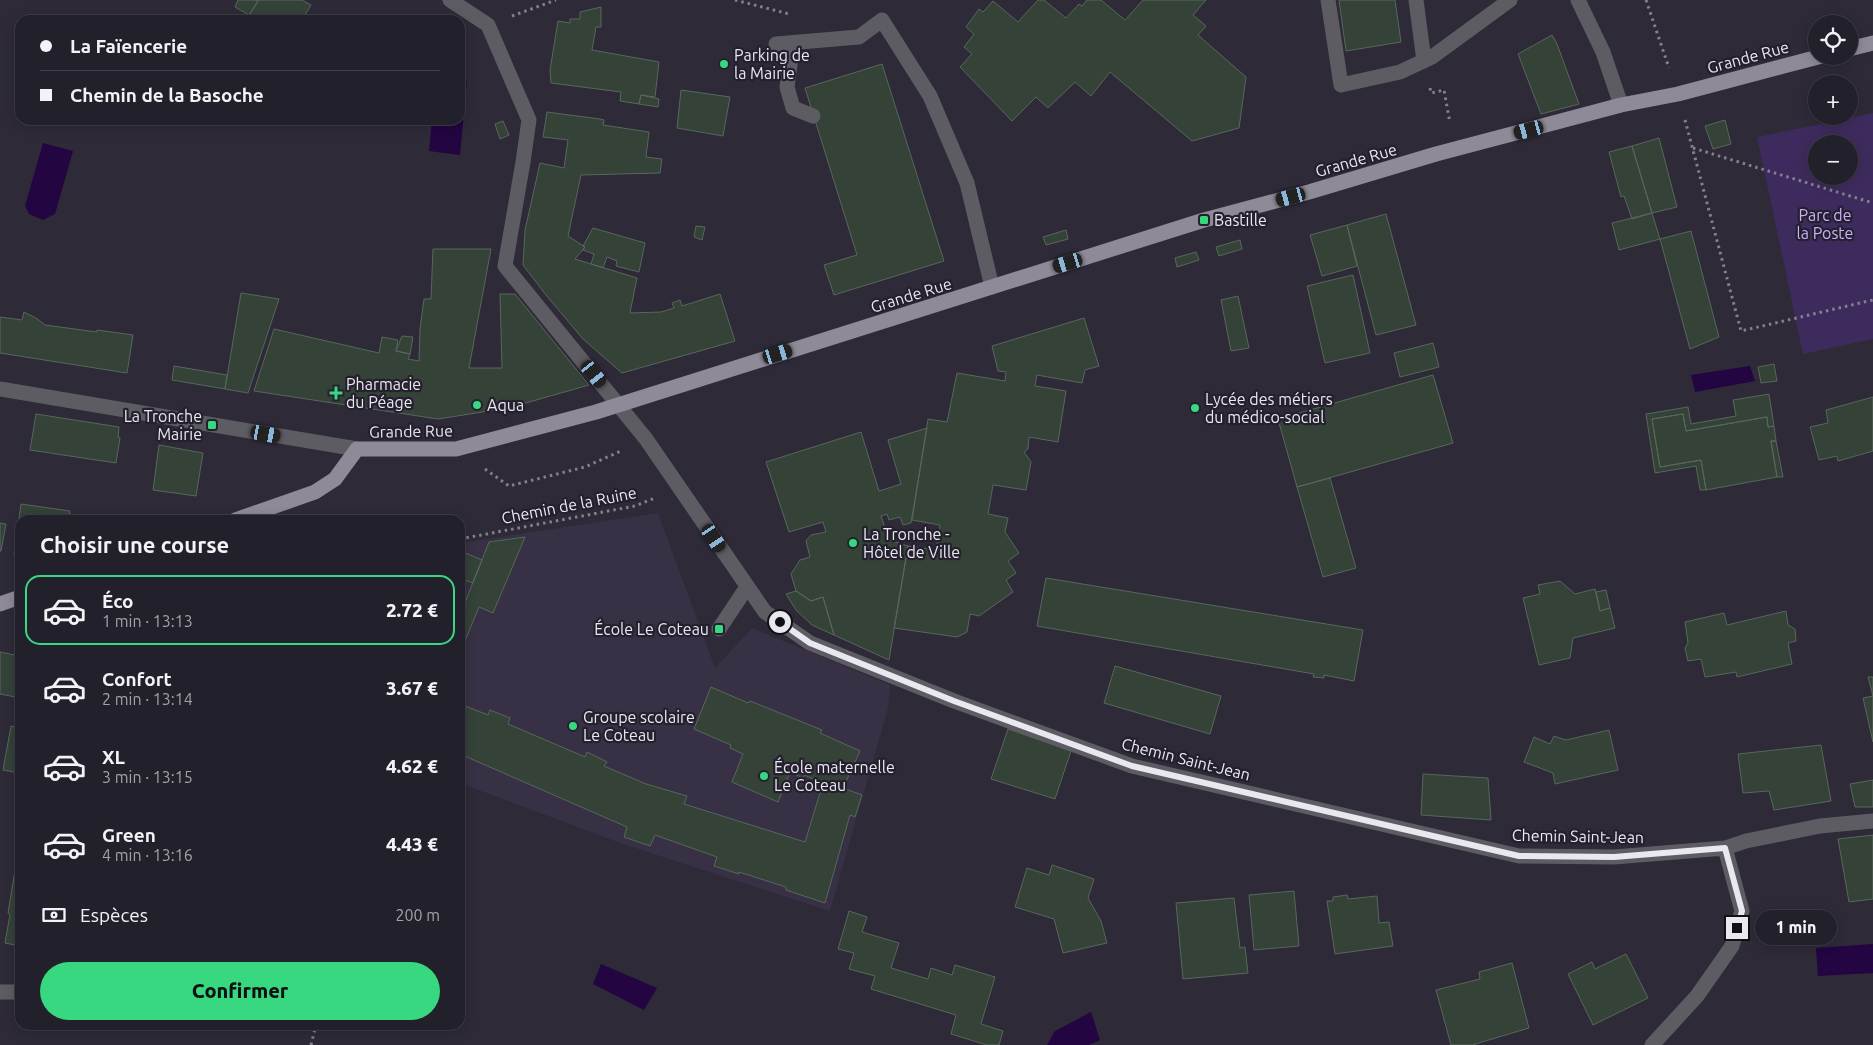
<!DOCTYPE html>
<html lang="fr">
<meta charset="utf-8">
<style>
:root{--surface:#22202a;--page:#2a2832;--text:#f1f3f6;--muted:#a2a3a8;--line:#3f3e47;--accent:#38d880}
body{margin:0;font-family:Ubuntu,sans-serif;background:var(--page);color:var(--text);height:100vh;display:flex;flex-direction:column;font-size:19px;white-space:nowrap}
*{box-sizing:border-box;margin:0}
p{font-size:16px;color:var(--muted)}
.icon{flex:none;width:28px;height:28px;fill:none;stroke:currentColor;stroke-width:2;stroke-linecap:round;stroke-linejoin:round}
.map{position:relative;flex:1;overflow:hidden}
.sheet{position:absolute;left:15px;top:515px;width:450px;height:515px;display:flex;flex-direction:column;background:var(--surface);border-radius:15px;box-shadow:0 2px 12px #0003,0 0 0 1px var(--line)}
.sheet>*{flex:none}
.banner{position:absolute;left:15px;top:15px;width:450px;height:110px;border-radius:15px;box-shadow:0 2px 12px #0003,0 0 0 1px var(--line);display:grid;align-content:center;height:110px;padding:0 25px;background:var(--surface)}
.tools{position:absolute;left:1808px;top:15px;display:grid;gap:10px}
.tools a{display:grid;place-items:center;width:50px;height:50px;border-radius:50%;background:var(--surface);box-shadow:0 2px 12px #0003,0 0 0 1px var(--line);font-size:25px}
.end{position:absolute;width:22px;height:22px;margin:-11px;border:6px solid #e9e7f0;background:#111;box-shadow:0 0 0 2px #111}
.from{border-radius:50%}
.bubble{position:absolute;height:35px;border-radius:18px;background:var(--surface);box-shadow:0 2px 12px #0003,0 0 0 1px var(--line);font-size:16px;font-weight:800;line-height:35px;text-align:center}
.car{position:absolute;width:15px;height:30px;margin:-15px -8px;border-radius:6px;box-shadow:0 0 4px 1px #0007;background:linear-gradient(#222 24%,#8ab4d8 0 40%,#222 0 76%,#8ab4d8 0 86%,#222 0)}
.banner b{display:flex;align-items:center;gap:18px;height:48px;font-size:19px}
.banner b+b{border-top:1px solid var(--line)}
.banner i{width:12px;height:12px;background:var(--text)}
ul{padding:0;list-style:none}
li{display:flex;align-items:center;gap:15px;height:70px;margin:0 10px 8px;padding:0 15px;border:2px solid transparent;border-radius:15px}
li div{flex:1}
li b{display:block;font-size:19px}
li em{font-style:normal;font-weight:800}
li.active{border-color:var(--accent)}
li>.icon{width:45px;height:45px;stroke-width:1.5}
h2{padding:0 25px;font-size:22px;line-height:60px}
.pay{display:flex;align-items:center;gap:12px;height:55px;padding:0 25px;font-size:19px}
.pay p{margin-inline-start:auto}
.primary-button{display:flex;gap:10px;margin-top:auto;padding:10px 25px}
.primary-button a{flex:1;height:58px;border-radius:30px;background:var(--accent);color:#111;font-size:20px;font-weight:800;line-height:58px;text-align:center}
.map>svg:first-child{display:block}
.built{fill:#383145}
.green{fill:#3e2b5d;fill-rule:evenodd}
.water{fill:#220541}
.building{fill:#344238;stroke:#58675c}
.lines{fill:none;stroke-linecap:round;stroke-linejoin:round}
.path{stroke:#84818d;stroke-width:3;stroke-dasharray:2.5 4;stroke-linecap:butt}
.minor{stroke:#5e5c63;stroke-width:15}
.major{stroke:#8e8a98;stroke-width:15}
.route{stroke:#e9e7f0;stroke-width:6}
.poi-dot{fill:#38d880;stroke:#25202e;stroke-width:2}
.labels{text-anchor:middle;stroke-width:4.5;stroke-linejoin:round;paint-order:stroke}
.poi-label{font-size:16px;fill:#e9e7f0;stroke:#25202e;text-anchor:start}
.street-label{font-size:16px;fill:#e9e7f0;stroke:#25202e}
.park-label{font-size:16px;fill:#c9b0fb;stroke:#25202e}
</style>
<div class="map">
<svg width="1873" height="1045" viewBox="0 0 1873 1045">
<rect width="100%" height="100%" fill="#2e2a38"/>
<path class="built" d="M658,513l57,155 37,-40 138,57 -2,23 -58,203 -207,-67 -163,-61v-240z"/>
<path class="green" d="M1873,113v226l-70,15 -46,-217zM1816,144h33v32h-33z"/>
<path class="water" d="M460,81h7l-7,74 -31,-4 3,-31h28z
M43,143l30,8 -18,63 -12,6 -14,-6 -4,-8z
M1750,366l5,15 -60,11 -4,-17z
M1873,944v29l-55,3 -2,-28z
M601,964l56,24 -13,22 -51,-26z
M1091,1012l9,28 -11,5h-42l8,-14z"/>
<path class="building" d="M238,0h18l2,1 -9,14 -14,-8z
M256,0h46l9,5 -9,15h-53l-2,-1 11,-18z
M1038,0h6l22,18 13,-14 3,2 5,-6h14l24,20 18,-20h63l-13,15 13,11 -8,9 48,42 -7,51 -47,13 -82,-69 -19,24 -16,-14 -27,26 -12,-11 -24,24 -52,-54 12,-13 -8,-7 10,-13 -8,-7 13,-18 4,3 10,-11 25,21z
M1339,0h56l6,42 -55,9z
M601,7v20h-5l-4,23 67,12 -4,35 -14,-2 -2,9 -19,-3 1,-9 -70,-9 -1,-13 8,-49 12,2v-4h10v-7z
M1552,35l5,9 22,60 -38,10 -23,-60z
M882,64l62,197 -110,34 -10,-30 33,-10 -52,-167z
M681,90l49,7 -7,39 -46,-8z
M641,95l18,4 -1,8 -19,-3z
M547,112l53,7 4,1 -1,5 46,7 -3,25 16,2 -2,14 -79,2 -13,61 17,11 -10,12 62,19 -7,35 31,-1 13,-4 -2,-5 8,-3 2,6 38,-12 15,47 -113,32 -39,-34 -37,-44 -23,-30 2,-35 15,-67 24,5 4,-28 -25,-3z
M1725,120l6,24 -18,5 -8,-23z
M503,121l6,14 -9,4 -5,-15z
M1659,138l18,69 -25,6 -20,-67z
M1632,146l20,67 -20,6 -8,-23 -3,1 -12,-45z
M1652,213l8,26 -41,11 -7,-27z
M1386,214l30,111 -40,10 -29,-110z
M1347,225l10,41 -35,10 -12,-41z
M696,226l9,1 -3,13 -8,-3z
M593,228l52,15 -6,29 -23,-6 1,-5 -10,-4 -4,11 -12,-4 3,-10 -11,-4 2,-3 -2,-1z
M1066,230l2,9 -22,6 -3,-8z
M1691,231l28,106 -29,12 -30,-110z
M1240,240l2,9 -23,7 -3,-9z
M433,249h58l-22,119h33l-2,-74h15l74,91 -81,23 -70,11 -184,-28 20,-62 105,24 3,-16 16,3 -2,11 14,3 -2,5 11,2 1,-32 4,-30h7z
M1196,252l3,8 -22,7 -2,-9z
M1353,275l17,78 -45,10 -18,-77z
M241,293l38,6 -31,94 -23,-4z
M1238,296l11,52 -18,3 -10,-51z
M24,312l12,6 9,7 52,7v-2l36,5 -6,38 -127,-20v-36l22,3z
M1084,318l15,48 -14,4 -3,13 -45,-8 -2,11 31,5 -8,51 -29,-5 -1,12 -4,3 7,10 -5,28 -33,-5 -5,29 20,4 -3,14 14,21 -11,8 8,12 -10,7 7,12 -34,24 -9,-2 -3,18 -10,5 -63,-9 14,-82 28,4 4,-25 -28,-5 16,-101 19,3 10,-49 48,8 1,-9 -8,-1 -6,-25z
M402,336l11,1 -3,17 -14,-3z
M1433,343l6,24 -39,10 -6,-24z
M1774,364l3,17 -16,2 -3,-16z
M174,366l53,9 -2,14 -53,-9z
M1433,375l20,68 -156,44 -19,-68z
M1769,394l5,32 -6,1 -1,-10 -81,14 -3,-17 -31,5 8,48 41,-7 5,30h-6l-4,-24 -41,7 -9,-59 42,-7 3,17 45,-8 -3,-16z
M1873,397v54l-35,10 -1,-5 -18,4 -9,-33 18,-4 -2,-13z
M36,414l83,13 -1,10 2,1 -4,25 -86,-13z
M1683,414l3,17 81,-14 1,10 6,-1 2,15h-5l6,36 -71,13 -5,-30 -41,7 -8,-48z
M927,428l-16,95 -8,2 -3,-8 -11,3 -2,-6 -6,2 8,24 19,6 -19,114 -55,-25 -11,-38 -12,4 -15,-10 -5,-17 9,-14 10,-3 -4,-16 5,-6 15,-3 -3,-10 -34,10 -23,-70 95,-30 18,59 22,-7 -13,-44z
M1771,441h5l7,36h-6z
M159,445l44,8 -7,43 -43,-6z
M1330,478l26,90 -33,9 -26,-90z
M21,504l49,7 -2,9h-48v35l-6,-1z
M69,514l8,2v4h-9z
M0,523l6,1 -5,27h-1z
M525,537l-32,76 -14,-6 -19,46v-38l29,-73z
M461,551l21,9 -9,23 -13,-5z
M1046,578l317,52 -9,51 -30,-6v3l-11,-1 1,-3 -277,-48z
M1560,581l15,13 20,-5 5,22 10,-3 5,20 -42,10 -3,20 -31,7 -16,-67 17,-4 -2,-9z
M1606,590l4,18 -10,3 -4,-19z
M796,591l15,10 12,-4 11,38 -22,-10 -16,-15 -10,-16z
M1786,611l2,14 7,4 1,12 -8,2 4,21 -55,13 -1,-5 -31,5 -4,-18 -13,2 -3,-13 3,-5 -3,-21 39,-9 3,12z
M0,652l20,4v42l-20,-4z
M1115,666l106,30 -11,38 -106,-31z
M1868,677h5v65l-10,-44 10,-2z
M711,687l37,16 2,-2 72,29 -2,3 40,18 -17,37 19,7 -7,22 -5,-2 -25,88 -39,-13v-3l-47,-15v2l-25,-8 3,-9 -62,-22 -5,11 -26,-9 3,-10 -167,-73v-50l28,11 2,-5 20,8 -2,6 77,33 2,-5 20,10 -3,4 42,18 41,12 -3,8 121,38 18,-59 -19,-8 -1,3 -13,-6 -12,30 -46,-20 11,-28 -13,-6 1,-3 -37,-16z
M11,726l9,2v45l-17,-3z
M1008,729l63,22 -16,48 -64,-20z
M1609,730l9,40 -63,14 -2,-11 -29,-11 10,-25 16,7 4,-8 12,4z
M1821,745l10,56 -57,9 -5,-19 -26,2 -5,-39z
M1423,774l65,4 3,42 -70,-5z
M1873,780v27h-18l-5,-23z
M1873,835v64l-24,3 -11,-63z
M16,864h4v82l-15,-3 5,-29 -2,-1z
M1052,865l42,14 -6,19 13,23 6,22 -44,10 -9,-34 -39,-12 12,-39 22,7z
M1294,891l5,55 -45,4 -5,-55z
M1347,895l1,4 29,-3 2,27 10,-1 4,24 -58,8 -8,-53h6v-4z
M1234,898l6,50 5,-1 3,26 -65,6 -7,-76z
M849,911l18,6 -5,15 37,11 -8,25 37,11 3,-11 21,7 3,-10 40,12 -14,47 22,7 -4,14h-12l-36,-11 5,-19 -85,-26 4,-13 -26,-7 5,-16 -16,-4z
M1626,954l22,44 -55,27 -25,-51 24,-12 3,7z
M1512,963l17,65 -57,17h-21l-15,-55 44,-11 -1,-7z"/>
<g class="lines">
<path class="path" d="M735,0l54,14
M1646,0l23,68
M512,16l44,-16
M1430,88l1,5 13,-3 6,33
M1685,120l56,211 132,-31
M1693,148l180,55
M485,469l24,17 76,-19 36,-16
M460,539l175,-33 20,-8
M311,1045l5,-20"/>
<path class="minor" d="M450,0l38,25 41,95 -6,42 -18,104 141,173 119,173 45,31 144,58 178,65 387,90 95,1 111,-9 21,-7 74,-15 53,-5
M1328,0l13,85 59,-13 32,-15 78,-57
M1416,0l8,61
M1578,0l25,52 18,53
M793,43l-6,44 6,21 20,8
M776,44l83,-7 23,-17 48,76 37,87 25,104
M0,389l357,60
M719,629l28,-42
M0,992h20
M1652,1045l45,-49 35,-50 10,-35 -17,-63"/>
<path class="major" d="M1849,49l24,-6
M235,520l80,-28 20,-13 22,-30h99l140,-37 608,-192 105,-28 127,-38 185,-49 57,-11 144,-38
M0,604l20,-7"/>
</g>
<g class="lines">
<path class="route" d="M780,622l30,21 144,58 178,65 387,90 95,1 111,-9 17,63 -5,17"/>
</g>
<g class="poi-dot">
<circle cx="724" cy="64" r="5"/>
<rect x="1199" y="215" width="10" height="10" rx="2.5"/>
<path d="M333.5 385.5h5v5h5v5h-5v5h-5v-5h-5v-5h5z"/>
<circle cx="477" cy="405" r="5"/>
<circle cx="1195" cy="408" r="5"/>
<rect x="207" y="420" width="10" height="10" rx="2.5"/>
<circle cx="853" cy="543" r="5"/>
<rect x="714" y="624" width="10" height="10" rx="2.5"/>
<circle cx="573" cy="726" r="5"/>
<circle cx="764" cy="776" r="5"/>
</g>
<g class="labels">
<g class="poi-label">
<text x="734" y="61">Parking de<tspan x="734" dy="18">la Mairie</tspan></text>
<text x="1214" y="226">Bastille</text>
<text x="346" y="390">Pharmacie<tspan x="346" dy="18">du Péage</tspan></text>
<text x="1205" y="405">Lycée des métiers<tspan x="1205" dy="18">du médico-social</tspan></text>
<text x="487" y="411">Aqua</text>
<text x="202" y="422" text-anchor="end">La Tronche<tspan x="202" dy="18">Mairie</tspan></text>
<text x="863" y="540">La Tronche -<tspan x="863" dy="18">Hôtel de Ville</tspan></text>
<text x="709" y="635" text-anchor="end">École Le Coteau</text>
<text x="583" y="723">Groupe scolaire<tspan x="583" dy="18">Le Coteau</tspan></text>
<text x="774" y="773">École maternelle<tspan x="774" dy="18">Le Coteau</tspan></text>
</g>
<g class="street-label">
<text transform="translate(1748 57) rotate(-15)" y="6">Grande Rue</text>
<text transform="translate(1356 160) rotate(-16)" y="6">Grande Rue</text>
<text transform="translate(911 295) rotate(-17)" y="6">Grande Rue</text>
<text transform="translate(411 431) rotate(-1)" y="6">Grande Rue</text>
<text transform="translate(569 505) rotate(-11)" y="6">Chemin de la Ruine</text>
<text transform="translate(1186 759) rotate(14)" y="6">Chemin Saint-Jean</text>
<text transform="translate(1578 836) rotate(1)" y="6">Chemin Saint-Jean</text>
</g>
<g class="park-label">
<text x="1825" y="221">Parc de<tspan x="1825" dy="18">la Poste</tspan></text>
</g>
</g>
</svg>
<div class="tools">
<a><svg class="icon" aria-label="locate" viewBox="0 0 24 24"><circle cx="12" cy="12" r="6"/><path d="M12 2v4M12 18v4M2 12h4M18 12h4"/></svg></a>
<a>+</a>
<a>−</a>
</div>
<i class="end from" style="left:780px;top:622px"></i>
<i class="end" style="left:1737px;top:928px"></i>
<div class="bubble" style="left:1755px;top:910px;width:82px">1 min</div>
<i class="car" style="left:1529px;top:130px;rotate:255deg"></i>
<i class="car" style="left:1291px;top:197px;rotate:255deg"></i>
<i class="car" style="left:1068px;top:263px;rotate:253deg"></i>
<i class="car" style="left:778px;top:354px;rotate:73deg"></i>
<i class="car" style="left:594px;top:374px;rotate:141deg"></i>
<i class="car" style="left:266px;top:434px;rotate:100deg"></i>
<i class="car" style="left:714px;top:538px;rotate:146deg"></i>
<div class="banner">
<b><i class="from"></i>La Faïencerie</b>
<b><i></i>Chemin de la Basoche</b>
</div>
<section class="sheet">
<h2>Choisir une course</h2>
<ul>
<li class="active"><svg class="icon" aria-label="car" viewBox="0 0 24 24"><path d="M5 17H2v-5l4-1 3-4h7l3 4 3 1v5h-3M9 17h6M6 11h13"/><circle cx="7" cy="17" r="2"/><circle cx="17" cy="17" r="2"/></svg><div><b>Éco</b><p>1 min · 13:13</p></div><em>2.72 €</em></li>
<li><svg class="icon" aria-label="car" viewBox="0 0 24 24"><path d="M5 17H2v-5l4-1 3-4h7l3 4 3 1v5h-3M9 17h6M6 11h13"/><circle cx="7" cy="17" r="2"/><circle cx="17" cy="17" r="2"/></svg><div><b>Confort</b><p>2 min · 13:14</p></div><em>3.67 €</em></li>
<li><svg class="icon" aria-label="car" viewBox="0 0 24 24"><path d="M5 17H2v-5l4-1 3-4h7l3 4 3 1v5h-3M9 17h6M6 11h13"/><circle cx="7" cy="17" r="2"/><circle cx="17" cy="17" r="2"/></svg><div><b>XL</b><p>3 min · 13:15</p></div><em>4.62 €</em></li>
<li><svg class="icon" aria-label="car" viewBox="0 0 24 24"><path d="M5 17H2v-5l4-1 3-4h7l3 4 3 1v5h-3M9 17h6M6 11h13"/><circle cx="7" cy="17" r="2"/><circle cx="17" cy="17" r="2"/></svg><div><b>Green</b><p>4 min · 13:16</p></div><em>4.43 €</em></li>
</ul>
<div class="pay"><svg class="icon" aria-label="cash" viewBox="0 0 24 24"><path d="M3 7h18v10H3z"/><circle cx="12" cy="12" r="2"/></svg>Espèces<p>200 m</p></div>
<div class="primary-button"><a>Confirmer</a></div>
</section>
</div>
